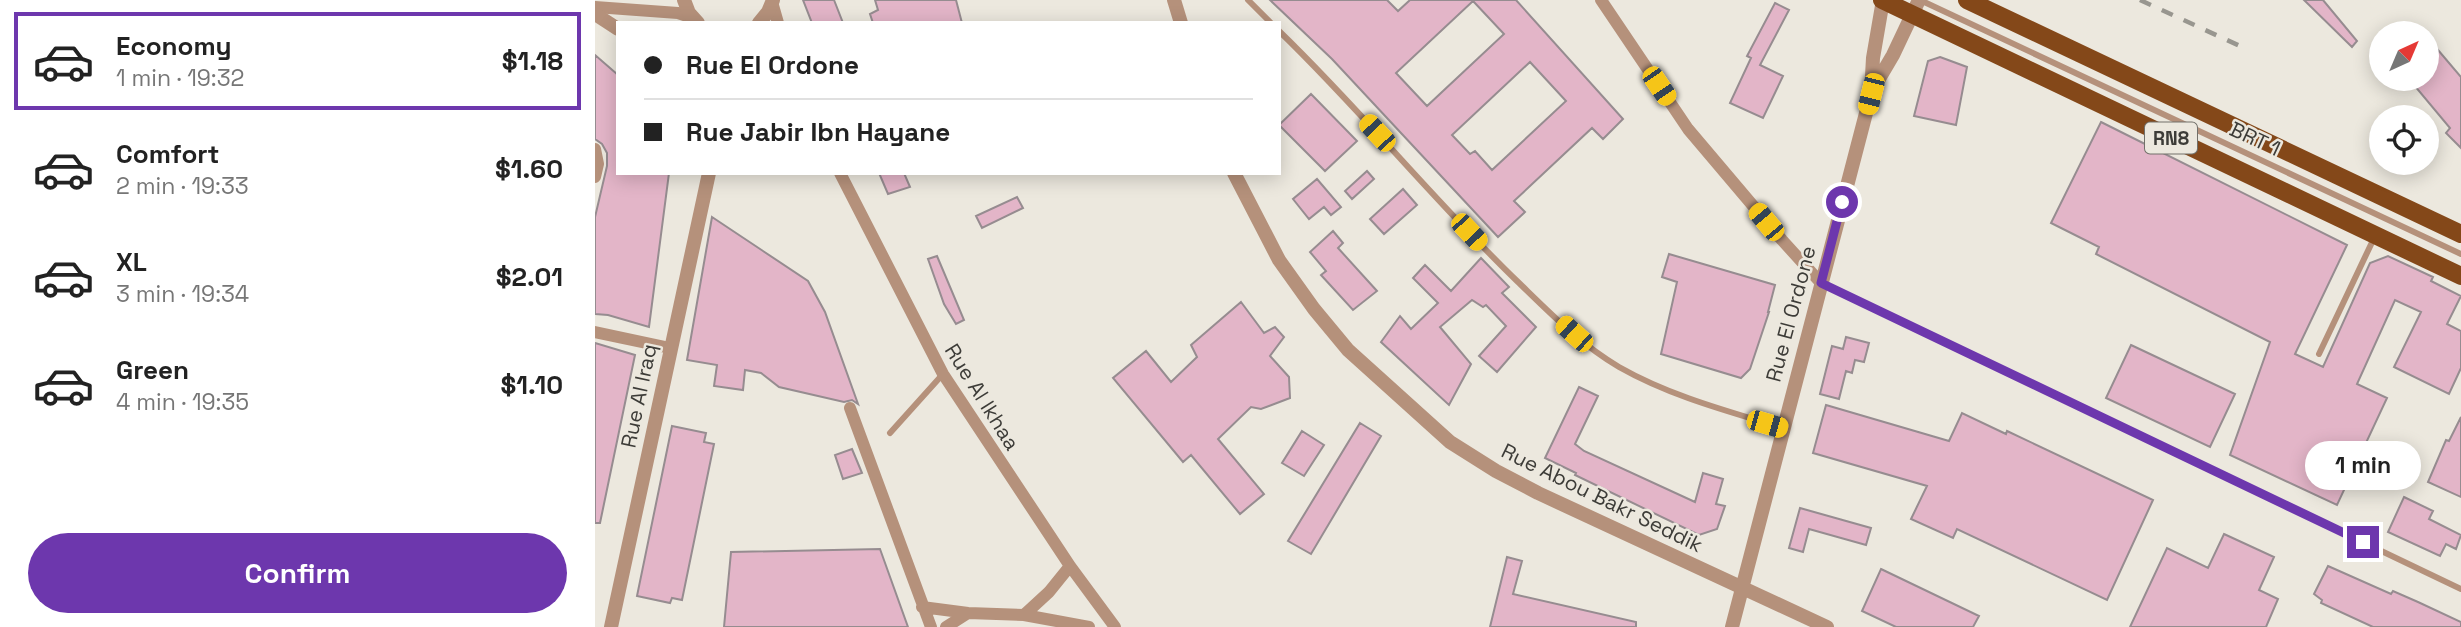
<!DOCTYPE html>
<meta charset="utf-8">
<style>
:root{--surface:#fff;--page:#f6f6f6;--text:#222;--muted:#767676;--line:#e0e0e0;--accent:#6d37ad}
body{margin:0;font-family:"Space Grotesk",sans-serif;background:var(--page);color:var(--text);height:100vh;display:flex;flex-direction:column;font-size:26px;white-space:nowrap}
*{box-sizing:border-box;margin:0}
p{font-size:23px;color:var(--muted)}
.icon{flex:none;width:38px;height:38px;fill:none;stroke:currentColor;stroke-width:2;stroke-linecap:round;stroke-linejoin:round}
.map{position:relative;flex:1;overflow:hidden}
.details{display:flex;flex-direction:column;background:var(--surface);width:595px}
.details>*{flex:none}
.top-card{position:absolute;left:21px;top:21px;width:665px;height:154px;border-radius:0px;box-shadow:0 4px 18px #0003;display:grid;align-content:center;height:154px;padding:0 28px;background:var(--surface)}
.needle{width:46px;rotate:44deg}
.tools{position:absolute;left:1774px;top:21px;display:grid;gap:14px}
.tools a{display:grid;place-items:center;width:70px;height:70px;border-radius:50%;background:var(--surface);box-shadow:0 4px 18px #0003;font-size:35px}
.end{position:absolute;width:32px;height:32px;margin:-16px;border:9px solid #6d37ad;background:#fff;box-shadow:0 0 0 4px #fff}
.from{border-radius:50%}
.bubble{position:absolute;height:49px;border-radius:24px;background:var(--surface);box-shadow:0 4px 18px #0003;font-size:23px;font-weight:700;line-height:49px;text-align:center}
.car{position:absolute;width:21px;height:42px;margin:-21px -10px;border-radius:9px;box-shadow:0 0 5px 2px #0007;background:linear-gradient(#f5c518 24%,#345 0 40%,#f5c518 0 76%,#345 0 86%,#f5c518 0)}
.top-card b{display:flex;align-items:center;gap:24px;height:66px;font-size:26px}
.top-card b+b{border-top:2px solid var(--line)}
.top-card i{width:18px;height:18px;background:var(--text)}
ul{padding:12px 0 0;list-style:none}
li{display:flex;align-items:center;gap:21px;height:98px;margin:0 14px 10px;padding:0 14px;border:4px solid transparent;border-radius:0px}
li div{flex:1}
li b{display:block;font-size:26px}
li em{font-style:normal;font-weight:700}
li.current{border-color:var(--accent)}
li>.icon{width:63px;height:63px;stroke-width:1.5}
.primary-button{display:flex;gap:14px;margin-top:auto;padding:14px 28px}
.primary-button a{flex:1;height:80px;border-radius:42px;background:var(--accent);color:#fff;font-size:28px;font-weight:700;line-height:80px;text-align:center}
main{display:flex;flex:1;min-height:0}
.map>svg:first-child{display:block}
.building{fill:#e3b5c8;stroke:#968c90;stroke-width:2;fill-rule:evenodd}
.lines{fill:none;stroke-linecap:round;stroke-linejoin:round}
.service{stroke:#b5917b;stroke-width:6}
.minor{stroke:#b5917b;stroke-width:12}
.tertiary{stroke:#b5917b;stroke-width:14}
.primary{stroke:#844819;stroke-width:18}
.rail{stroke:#98968f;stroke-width:4.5;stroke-dasharray:12 12;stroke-linecap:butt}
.route{stroke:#6d37ad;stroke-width:9}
.labels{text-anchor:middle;stroke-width:5;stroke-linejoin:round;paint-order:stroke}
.shield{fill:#ece8de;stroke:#72706a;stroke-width:2}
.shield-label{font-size:19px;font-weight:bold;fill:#3d3c38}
.street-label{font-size:21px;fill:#3d3c38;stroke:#ece8de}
</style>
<main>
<section class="details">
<ul>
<li class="current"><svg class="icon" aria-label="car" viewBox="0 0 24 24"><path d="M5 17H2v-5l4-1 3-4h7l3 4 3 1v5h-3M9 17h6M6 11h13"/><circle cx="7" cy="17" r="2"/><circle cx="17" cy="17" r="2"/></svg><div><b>Economy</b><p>1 min · 19:32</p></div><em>$1.18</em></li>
<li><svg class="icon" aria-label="car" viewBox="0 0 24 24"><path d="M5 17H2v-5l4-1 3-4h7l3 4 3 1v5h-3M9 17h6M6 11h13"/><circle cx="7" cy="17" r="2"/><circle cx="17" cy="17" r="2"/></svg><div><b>Comfort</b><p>2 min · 19:33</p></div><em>$1.60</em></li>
<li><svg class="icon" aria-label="car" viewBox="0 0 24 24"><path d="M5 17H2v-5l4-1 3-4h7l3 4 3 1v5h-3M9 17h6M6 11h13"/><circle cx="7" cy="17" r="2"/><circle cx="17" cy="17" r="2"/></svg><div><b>XL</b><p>3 min · 19:34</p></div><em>$2.01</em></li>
<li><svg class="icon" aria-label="car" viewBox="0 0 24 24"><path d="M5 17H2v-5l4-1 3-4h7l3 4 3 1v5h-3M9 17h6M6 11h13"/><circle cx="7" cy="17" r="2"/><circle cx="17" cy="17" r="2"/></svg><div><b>Green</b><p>4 min · 19:35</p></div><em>$1.10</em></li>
</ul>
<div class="primary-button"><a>Confirm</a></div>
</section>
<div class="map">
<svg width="1866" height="627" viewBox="0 0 1866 627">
<rect width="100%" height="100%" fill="#ece8de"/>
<path class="building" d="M208,0h31l9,23h-31z
M280,0h81l6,23h-89l-3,-9 8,-4z
M675,0h117l11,11 12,-11h106l107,119 -20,20 -11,-11 -78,73 11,11 -27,25 -166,-178zM878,1l31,33 -77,72 -31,-33zM935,62l36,39 -74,69 -17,-19 -5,3 -18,-19z
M1709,0h19l34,41 -5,6z
M1180,3l14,7 -29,55 23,11 -20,42 -33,-15 21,-45 -4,-2z
M1832,37l34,40v71l-15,-15 4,-5 -41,-49h18z
M0,55l23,20v98h51l-20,154 -41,-12 -13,-1v-97l12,-51v-13l-5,-9 -7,-5z
M1345,57l27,10 -11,58 -42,-9 14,-55z
M716,94l46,47 -32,30 -46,-46z
M1506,122l246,123 -52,109 28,13 47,-104 18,-7 45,21 -2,4 30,15 -14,28 14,7v37l-12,26 -55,-27 27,-55 -26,-12 -38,84 30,14 -50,107 -107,-50 40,-113 -174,-88 3,-7 -48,-24z
M772,171l7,8 -22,20 -7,-8z
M284,173h25l6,14 -22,7z
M722,179l24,28 -10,8 -7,-8 -15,12 -16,-20z
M808,189l14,16 -33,29 -14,-15z
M422,197l6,11 -41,20 -6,-12z
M117,217l96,64 17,31 33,92 -6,-4 -8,2 -65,-15 -18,-14 -16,-3 -2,20 -29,-4 3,-21 -30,-5z
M738,231l10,12 -5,5 39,43 -24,19 -32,-35 5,-4 -16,-19z
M1074,254l106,31 -7,27h1l-19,57 -9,9 -80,-24 16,-72 -15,-5z
M342,256l27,64 -8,4 -12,-20 -16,-45z
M886,258l28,29 -7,6 34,34 -39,45 -18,-16 27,-30 -20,-21 -3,2 -11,-7 -32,27 31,37 -22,41 -68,-63 19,-26 11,13 27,-26 -25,-25 12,-13 26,26z
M646,302l23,31 11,-6 9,10 -14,19 19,21 1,21 -29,11 -10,-2 -33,32 46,55 -24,20 -49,-59 -8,7 -70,-84 33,-27 25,31 26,-25 -6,-12z
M1251,337l23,6 -5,19 -9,-2 -3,13 -6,-2 -7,28 -19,-5 12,-48 11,3z
M0,343l40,12 -35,168h-5z
M1536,345l104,49 -25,53 -104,-49z
M984,387l19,9 -23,48 9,7 111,51 8,-29 20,6 -7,25 9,2 -8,23 -18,6 -124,-60 1,-2 -31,-15z
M1231,405l123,36 13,-28 44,21 1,-3 146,69 -46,100 -150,-71 -4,9 -42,-19 16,-33 -114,-33z
M1866,417v80l-33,-15 18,-42 3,1z
M765,423l21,13 -70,118 -23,-13z
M77,426l34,7 -2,9 10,2 -32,156 -10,-2 -2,5 -33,-7z
M707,431l22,14 -20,31 -22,-13z
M257,449l10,24 -19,6 -8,-24z
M1809,497l29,14 -4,8 32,16 -5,14 -10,-5 -6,12 -52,-24z
M1205,508l71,20 -5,17 -57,-16 -6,23 -14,-4z
M1629,534l50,23 -15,33 19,9 -12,28h-136l37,-79 41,20z
M285,549l28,78h-184l7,-75z
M912,557l15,4 -9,33 123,28v5h-146z
M1733,566l63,28 2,-3 25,11 43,20v5h-88l-52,-24 1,-3 -8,-6z
M1286,569l98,47 -6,11h-77l-34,-16z"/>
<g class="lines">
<path class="service" d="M653,0l23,23
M1325,0l541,254
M684,31c83,80 155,170 238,250 31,30 64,64 102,86 51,29 108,44 164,61
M1228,284l638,305
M1724,354l56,-118
M295,433l53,-59"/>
<path class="minor" d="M1006,0l87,129 94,111 39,43
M177,2l6,21
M0,7l83,6 15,5
M0,149l3,15 -3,13
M245,173l103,201 127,192 45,61
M0,332l75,16
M255,408l81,219
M327,607l46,6 56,2 65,12
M429,615l25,-23 21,-26
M351,627l22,-14"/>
<path class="tertiary" d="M89,0l5,13 9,10
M579,0l7,23
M0,14l23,15
M164,23l9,-11 5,-12
M1278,89l20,-34 26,-55
M639,173l45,87 35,49 34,41 102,92 46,29 42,22 289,134
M16,627l98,-454
M1137,627l139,-533 2,-36 10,-58"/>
<path class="primary" d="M1287,0l579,276
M1372,0l494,234"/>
<path class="rail" d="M1545,0l100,46"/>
</g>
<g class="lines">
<path class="route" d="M1247,202l-21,81 542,259"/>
</g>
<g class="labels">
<rect class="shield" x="1550" y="122.5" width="52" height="31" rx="5"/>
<g class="shield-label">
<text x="1576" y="145">RN8</text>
</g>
<g class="street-label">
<text transform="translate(1660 139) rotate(25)" y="7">BRT 1</text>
<text transform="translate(1196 314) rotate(-75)" y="7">Rue El Ordone</text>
<text transform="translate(44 396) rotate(-78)" y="7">Rue Al Iraq</text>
<text transform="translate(387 397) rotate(58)" y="7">Rue Al Ikhaa</text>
<text transform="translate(1007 498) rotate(26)" y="7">Rue Abou Bakr Seddik</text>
</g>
</g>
</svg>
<div class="tools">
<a><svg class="needle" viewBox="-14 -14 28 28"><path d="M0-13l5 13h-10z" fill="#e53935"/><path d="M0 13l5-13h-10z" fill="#767676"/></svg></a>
<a><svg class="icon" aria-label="locate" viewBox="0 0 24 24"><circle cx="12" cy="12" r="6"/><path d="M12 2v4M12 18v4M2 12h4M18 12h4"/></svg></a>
</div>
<i class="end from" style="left:1247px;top:202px"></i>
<i class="end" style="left:1768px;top:542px"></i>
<div class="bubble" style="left:1710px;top:441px;width:116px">1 min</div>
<i class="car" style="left:1064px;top:86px;rotate:146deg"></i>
<i class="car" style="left:1276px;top:94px;rotate:194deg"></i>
<i class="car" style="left:782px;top:133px;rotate:317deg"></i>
<i class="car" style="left:1171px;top:222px;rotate:320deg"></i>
<i class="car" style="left:874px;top:232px;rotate:137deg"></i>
<i class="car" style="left:979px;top:334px;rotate:312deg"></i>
<i class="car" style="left:1172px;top:424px;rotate:106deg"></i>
<div class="top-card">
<b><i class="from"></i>Rue El Ordone</b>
<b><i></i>Rue Jabir Ibn Hayane</b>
</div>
</div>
</main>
